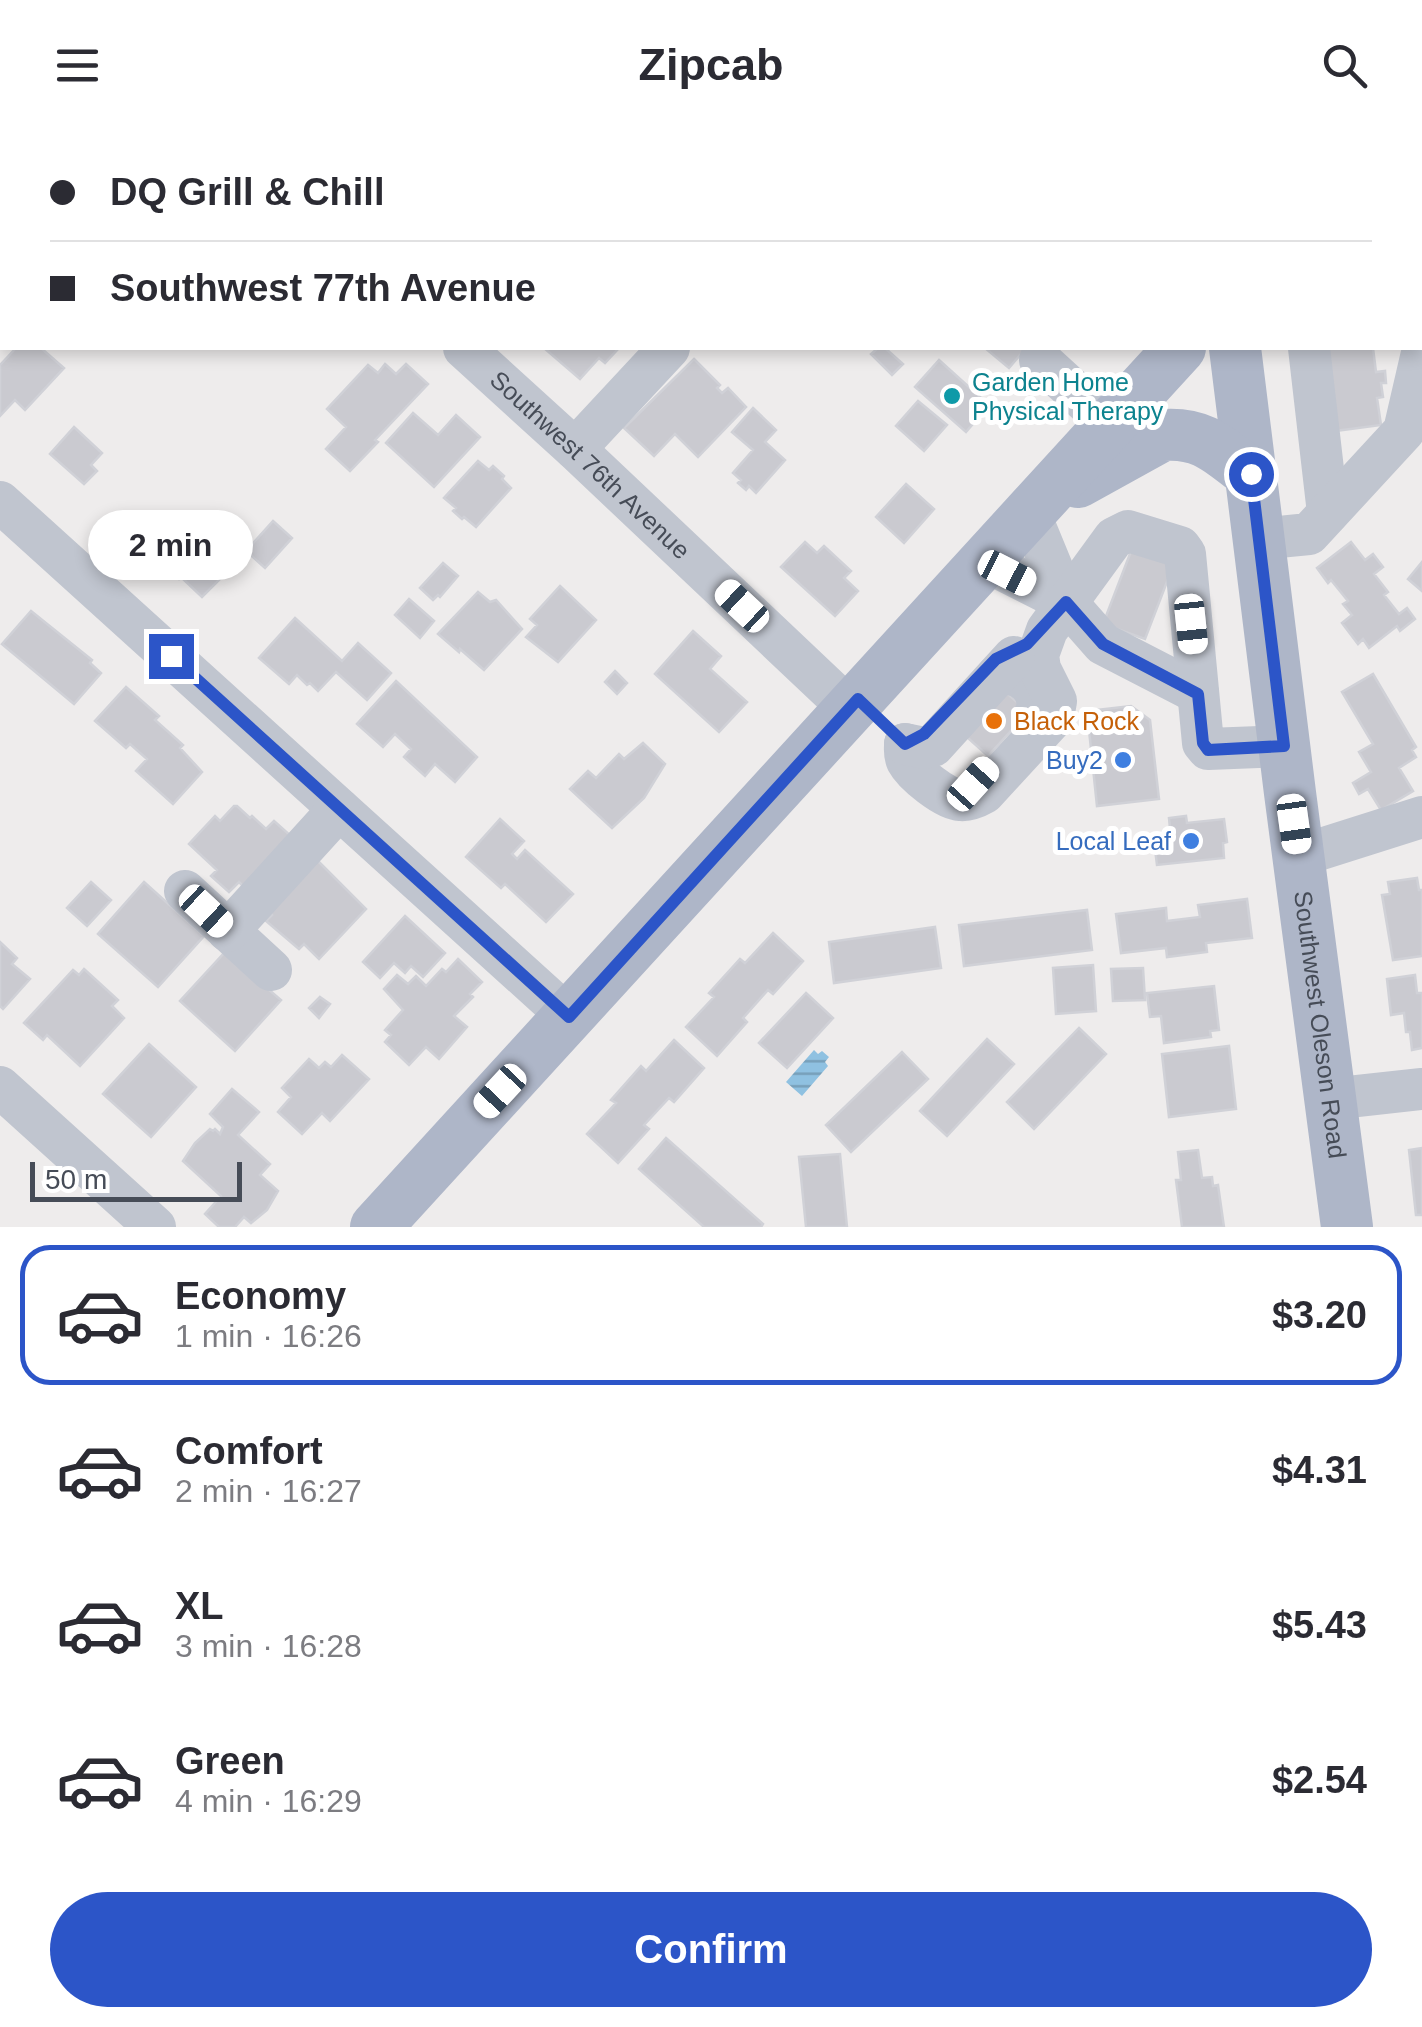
<!DOCTYPE html>
<meta charset="utf-8">
<style>
:root{--surface:#fff;--page:#f7f7f7;--text:#2b2b33;--muted:#7c7c81;--line:#e1e1e2;--accent:#2c55c8}
body{margin:0;font-family:Helvetica,sans-serif;background:var(--page);color:var(--text);height:100vh;display:flex;flex-direction:column;font-size:38px;white-space:nowrap}
*{box-sizing:border-box;margin:0}
p{font-size:32px;color:var(--muted)}
.icon{flex:none;width:55px;height:55px;fill:none;stroke:currentColor;stroke-width:2;stroke-linecap:round;stroke-linejoin:round}
.map{position:relative;height:1097px;overflow:hidden}
.details{display:flex;flex-direction:column;background:var(--surface);flex:1}
.details>*{flex:none}
.guide{position:absolute;left:0px;top:0px;width:1422px;height:220px;box-shadow:0 5px 15px #0003;display:grid;align-content:center;height:220px;padding:0 50px;background:var(--surface)}
.scale{position:absolute;left:30px;bottom:25px;width:212px;box-sizing:border-box;padding-left:10px;border:5px solid #464c57;border-top:0;font-size:28px;line-height:35px;white-space:nowrap;color:#464c57;-webkit-text-stroke:8px #fff;paint-order:stroke}
.end{position:absolute;width:45px;height:45px;margin:-22px;border:12px solid #2c55c8;background:#fff;box-shadow:0 0 0 5px #fff}
.from{border-radius:50%}
.bubble{position:absolute;height:70px;border-radius:35px;background:var(--surface);box-shadow:0 5px 15px #0003;font-size:32px;font-weight:600;line-height:70px;text-align:center}
.car{position:absolute;width:30px;height:60px;margin:-30px -15px;border-radius:12px;box-shadow:0 0 8px 2px #0007;background:linear-gradient(#fff 24%,#345 0 40%,#fff 0 76%,#345 0 86%,#fff 0)}
.guide b{display:flex;align-items:center;gap:35px;height:95px;font-size:38px}
.guide b+b{border-top:2px solid var(--line)}
.guide i{width:25px;height:25px;background:var(--text)}
ul{padding:18px 0 0;list-style:none}
li{display:flex;align-items:center;gap:30px;height:140px;margin:0 20px 15px;padding:0 30px;border:5px solid transparent;border-radius:30px}
li div{flex:1}
li b{display:block;font-size:38px}
li em{font-style:normal;font-weight:600}
li.current{border-color:var(--accent)}
li>.icon{width:90px;height:90px;stroke-width:1.5}
.action{display:flex;gap:20px;margin-top:auto;padding:20px 50px}
.action a{flex:1;height:115px;border-radius:60px;background:var(--accent);color:#fff;font-size:40px;font-weight:600;line-height:115px;text-align:center}
header{display:flex;justify-content:space-between;align-items:center;height:130px;padding:0 50px;background:var(--surface);font-size:45px;font-weight:600}
.map>svg:first-child{display:block}
.grass{fill:#bde8d5}
.water{fill:url(#water-rules)}
.building{fill:#cacad0;stroke:#d0d1d7;stroke-width:2.5}
.lines{fill:none;stroke-linecap:round;stroke-linejoin:round}
.path{stroke:#7ac2ab;stroke-width:5;stroke-dasharray:8 5;stroke-linecap:butt}
.minor{stroke:#c0c5cf;stroke-width:42}
.major{stroke:#aeb6c8;stroke-width:52}
.route{stroke:#2c55c8;stroke-width:12}
.culture-dot{fill:#0f9aa8;stroke:#fff;stroke-width:4}
.food-dot{fill:#e8710a;stroke:#fff;stroke-width:4}
.shop-dot{fill:#3f7fe0;stroke:#fff;stroke-width:4}
.labels{text-anchor:middle;stroke-width:10;stroke-linejoin:round;paint-order:stroke}
.culture-label{font-size:25px;fill:#0d838f;stroke:#fff;text-anchor:start}
.street-label{font-size:25px;fill:#464c57;stroke:#fff}
.food-label{font-size:25px;fill:#c56008;stroke:#fff;text-anchor:start}
.shop-label{font-size:25px;fill:#366cbe;stroke:#fff;text-anchor:end}
</style>
<header><svg class="icon" aria-label="menu" viewBox="0 0 24 24"><path d="M4 6h16M4 12h16M4 18h16"/></svg>Zipcab<svg class="icon" aria-label="search" viewBox="0 0 24 24"><circle cx="10" cy="10" r="6"/><path d="M15 15l6 6"/></svg></header>
<div class="map">
<svg width="1422" height="1097" viewBox="0 0 1422 1097">
<defs>
<pattern id="water-rules" width="6" height="5" patternUnits="userSpaceOnUse" patternTransform="scale(2.5)"><rect width="6" height="5" fill="#8fc1e1"/><path d="M0 2.5h6" fill="none" stroke="#779fb9"/></pattern>
</defs>
<rect width="100%" height="100%" fill="#eeecec"/>
<path class="grass" d="M859,0h311l1,2h-309z"/>
<path class="water" d="M814,920l4,4 4,-3 7,6 -4,5 3,4 -26,30 -16,-14z"/>
<path class="building" d="M888,0h105l-2,2h-101z
M16,218h25l23,20 -39,42 -10,-10 -15,16v-51z
M544,218h75l-14,15 -6,-5 -19,21z
M878,218h7l18,16 -11,11 -21,-21z
M985,218h41l-17,20z
M1321,218h52l3,24 9,-1 1,12h-5l2,14 -6,1 4,27 -46,6z
M694,229l26,26 -3,3 5,5 6,-5 18,19 -48,50 -23,-23 -21,22 -30,-28z
M939,230l50,45 -23,27 -51,-45z
M385,234l11,10 10,-10 22,20 -53,56 3,2 -28,29 -24,-22 20,-22 -19,-18 41,-44 10,8z
M918,271l29,24 -23,26 -28,-25z
M753,278l23,22 -11,12 20,18 -29,33 -7,-7 -3,4 -8,-7 3,-3 -8,-7 20,-23 -21,-18z
M413,283l25,22 18,-20 24,22 -46,50 -48,-44z
M74,297l28,26 -11,12 6,6 -13,13 -34,-30z
M478,331l11,9 4,-4 11,10 -2,3 9,9 -35,39 -12,-10 -2,2 -9,-8 3,-3 -12,-10z
M906,354l28,25 -30,34 -28,-26z
M273,391l19,17 -27,30 -19,-17z
M195,405l35,34 -28,28 -21,-20 -2,2 -14,-14z
M805,412l12,11 7,-7 27,25 -7,7 14,13 -23,25 -54,-49z
M1351,412l14,18 8,-6 10,13 -9,7 14,18 -4,3 15,19 8,-6 8,11 -15,12 -3,-5 -28,22 -6,-9 -5,5 -16,-21 10,-8 -9,-11 5,-3 -17,-21 -3,3 -11,-15z
M1133,416l42,15 -30,78 -42,-15z
M1422,432v29l-14,-12z
M443,433l15,13 -18,21 -2,-2 -5,5 -13,-12z
M560,456l36,34 -38,42 -32,-25 11,-12 -7,-6z
M478,462l12,10 6,-2 26,29 -38,41 -24,-21 -1,3 -21,-18z
M409,469l25,22 -14,17 -25,-23z
M31,481l61,49 -2,3 11,10 -27,31 -72,-60z
M295,488l47,43 16,-18 33,30 -24,27 -31,-28 -18,19 -8,-8 -3,2 -10,-10 -8,9 -30,-26z
M693,501l28,25 -11,13 37,33 -28,30 -64,-58z
M615,541l12,12 -10,11 -12,-12z
M1373,544l43,73 -4,3 4,7 -17,11 14,23 -32,19 -13,-21 -9,5 -6,-11 18,-11 -12,-20 14,-8 -31,-52z
M396,551l81,76 -22,25 -20,-18 -10,12 -21,-19 7,-8 -16,-15 -12,13 -26,-23z
M999,556l29,26 -40,44 -29,-26z
M126,557l33,29 -4,4 28,25 -3,3 22,24 -29,32 -37,-33 11,-12 -17,-15 -4,4 -31,-27z
M1131,576l19,14 9,79 -62,7 -10,-95z
M643,613l22,21 -21,34 -32,30 -42,-39 18,-18 8,7 23,-24 5,5z
M234,676h3l13,12 2,-2 14,13 8,-8 17,15 -47,51 -5,-5 -10,10 -18,-16 6,-6 -28,-26 26,-28 5,5z
M1186,686l1,7 37,-4 3,23 -4,1 1,15 -67,7 -3,-24 17,-2 -2,-21z
M500,689l24,22 -12,13 5,5 8,-9 48,44 -27,28 -41,-38 -4,4 -35,-31z
M314,727l52,52 -47,50 -15,-15 -5,5 -33,-28 6,-6 -6,-6z
M1417,748l2,12h3v66l-29,4 -11,-65 8,-1 -2,-12z
M91,752l20,18 -24,26 -20,-18z
M144,752l60,54 -46,51 -60,-53z
M1247,769l5,39 -46,5 1,9 -40,5 -1,-9 -45,5 -5,-39 50,-6 1,13 33,-4 -2,-12z
M1087,780l5,40 -128,16 -5,-41z
M405,786l40,37 -22,24 -12,-11 -6,7 -11,-10 -14,15 -17,-16z
M935,797l6,41 -107,15 -5,-41z
M773,803l30,28 -30,33 -5,-4 -25,28 4,4 -30,34 -31,-29 28,-30 -5,-4 31,-34 5,4z
M0,812l17,16 -5,6 18,15 -27,30 -3,-3z
M225,822l56,48 -46,51 -55,-50z
M458,829l24,23 -12,12 3,3 -19,19 13,11 -28,32 -13,-12 -17,18 -24,-23 6,-7 -6,-5 18,-20 -19,-21 13,-14 11,9 8,-8 10,10 16,-17 4,3z
M1093,835l3,46 -40,3 -3,-46z
M1143,838l2,32 -32,1 -2,-32z
M84,839l34,31 -6,6 12,12 -44,48 -33,-31 -4,5 -19,-17 49,-53 6,5z
M1415,845l2,18h5v55l-10,2 -2,-18h-4l-2,-19 -13,2 -4,-36z
M1214,856l5,44 -9,1 1,6 -47,6 -3,-27 -11,1 -3,-24z
M806,863l27,25 -46,50 -28,-25z
M320,867l10,7 -11,14 -10,-10z
M1079,898l27,26 -72,75 -27,-27z
M987,909l27,25 -67,72 -27,-25z
M674,910l30,28 -30,34 -5,-4 -25,27 5,4 -31,34 -31,-29 29,-31 -5,-3 30,-34 5,5z
M149,914l47,43 -45,50 -48,-43z
M1229,916l7,63 -67,8 -7,-63z
M902,922l26,27 -77,73 -25,-27z
M342,925l27,24 -39,42 -8,-8 -20,21 -24,-22 13,-15 -9,-9 27,-29 10,9 6,-6 6,5z
M232,959l27,23 -21,23 32,29 -10,11 18,16 -11,19 -16,13 -7,-6 -9,10h-16l-14,-13 16,-18 -38,-35 12,-18 15,-14 3,2 2,-2 5,5 3,-7 -13,-13z
M666,1008l97,86 -2,3h-57l-65,-58z
M1422,1018v67h-6l-7,-65z
M1198,1020l4,28 10,-1 1,9 5,-1 6,42h-42l-6,-47h5l-3,-28z
M840,1024l7,73h-41l-7,-70z"/>
<g class="lines">
<path class="path" d="M885,0l2,2"/>
<g class="minor">
<path d="M224,0l3,2"/>
<path d="M411,2l2,-2"/>
<path d="M1420,37l2,2"/>
<path id="s1" d="M464,218l111,101 274,259"/>
<path d="M1309,218l19,165"/>
<path d="M1040,230l70,64"/>
<path d="M575,319l94,-101"/>
<path d="M0,372l569,515"/>
<path d="M1029,382l37,90 37,42 95,49"/>
<path d="M1259,409l50,-5 95,-103 18,-78"/>
<path d="M985,431l81,41"/>
<path d="M997,546c23,-9 50,17 37,40"/>
<path d="M905,614c0,7 -1,10 2,17 7,13 38,38 53,39 9,1 17,-3 24,-7l69,-75 3,-17 -16,-32 -2,-14 9,-25 67,-92 14,-7 52,16 5,7 18,189 5,6 76,-3"/>
<path d="M905,614l20,4 8,-2 81,-89"/>
<path d="M1299,726l123,-39"/>
<path d="M185,761l86,79"/>
<path d="M228,801l111,-122"/>
<path d="M0,957l155,140"/>
<path d="M1330,969l92,-10"/>
</g>
<g class="major">
<path d="M1226,0l2,2"/>
<path d="M1376,2l2,-2"/>
<path id="s2" d="M1235,218l55,445 57,434"/>
<path d="M1078,352l85,-47c41,-3 57,16 88,39"/>
<path d="M376,1097l804,-879"/>
</g>
</g>
<g class="lines">
<path class="route" d="M171,526l398,361 289,-318 47,45 19,-10 72,-75 31,-15 39,-42 37,42 95,50 5,49 5,7 76,-4 -33,-272"/>
</g>
<circle class="culture-dot" cx="952" cy="266" r="10"/>
<circle class="food-dot" cx="994" cy="591" r="10"/>
<g class="shop-dot">
<circle cx="1123" cy="630" r="10"/>
<circle cx="1191" cy="711" r="10"/>
</g>
<g class="labels">
<g class="culture-label">
<text x="972" y="261">Garden Home<tspan x="972" dy="29">Physical Therapy</tspan></text>
</g>
<g class="street-label">
<text dy="9" stroke="none"><textPath href="#s1" startOffset="172">Southwest 76th Avenue</textPath></text>
<text dy="9" stroke="none"><textPath href="#s2" startOffset="682">Southwest Oleson Road</textPath></text>
</g>
<g class="food-label">
<text x="1014" y="600">Black Rock</text>
</g>
<g class="shop-label">
<text x="1103" y="639">Buy2</text>
<text x="1171" y="720">Local Leaf</text>
</g>
</g>
</svg>
<div class="scale">50 m</div>
<i class="end from" style="left:1251px;top:344px"></i>
<i class="end" style="left:171px;top:526px"></i>
<div class="bubble" style="left:88px;top:380px;width:165px">2 min</div>
<i class="car" style="left:1007px;top:443px;rotate:117deg"></i>
<i class="car" style="left:742px;top:476px;rotate:313deg"></i>
<i class="car" style="left:1191px;top:494px;rotate:174deg"></i>
<i class="car" style="left:973px;top:654px;rotate:42deg"></i>
<i class="car" style="left:1294px;top:694px;rotate:172deg"></i>
<i class="car" style="left:206px;top:781px;rotate:133deg"></i>
<i class="car" style="left:500px;top:961px;rotate:223deg"></i>
<div class="guide">
<b><i class="from"></i>DQ Grill &amp; Chill</b>
<b><i></i>Southwest 77th Avenue</b>
</div>
</div>
<section class="details">
<ul>
<li class="current"><svg class="icon" aria-label="car" viewBox="0 0 24 24"><path d="M5 17H2v-5l4-1 3-4h7l3 4 3 1v5h-3M9 17h6M6 11h13"/><circle cx="7" cy="17" r="2"/><circle cx="17" cy="17" r="2"/></svg><div><b>Economy</b><p>1 min · 16:26</p></div><em>$3.20</em></li>
<li><svg class="icon" aria-label="car" viewBox="0 0 24 24"><path d="M5 17H2v-5l4-1 3-4h7l3 4 3 1v5h-3M9 17h6M6 11h13"/><circle cx="7" cy="17" r="2"/><circle cx="17" cy="17" r="2"/></svg><div><b>Comfort</b><p>2 min · 16:27</p></div><em>$4.31</em></li>
<li><svg class="icon" aria-label="car" viewBox="0 0 24 24"><path d="M5 17H2v-5l4-1 3-4h7l3 4 3 1v5h-3M9 17h6M6 11h13"/><circle cx="7" cy="17" r="2"/><circle cx="17" cy="17" r="2"/></svg><div><b>XL</b><p>3 min · 16:28</p></div><em>$5.43</em></li>
<li><svg class="icon" aria-label="car" viewBox="0 0 24 24"><path d="M5 17H2v-5l4-1 3-4h7l3 4 3 1v5h-3M9 17h6M6 11h13"/><circle cx="7" cy="17" r="2"/><circle cx="17" cy="17" r="2"/></svg><div><b>Green</b><p>4 min · 16:29</p></div><em>$2.54</em></li>
</ul>
<div class="action"><a>Confirm</a></div>
</section>
